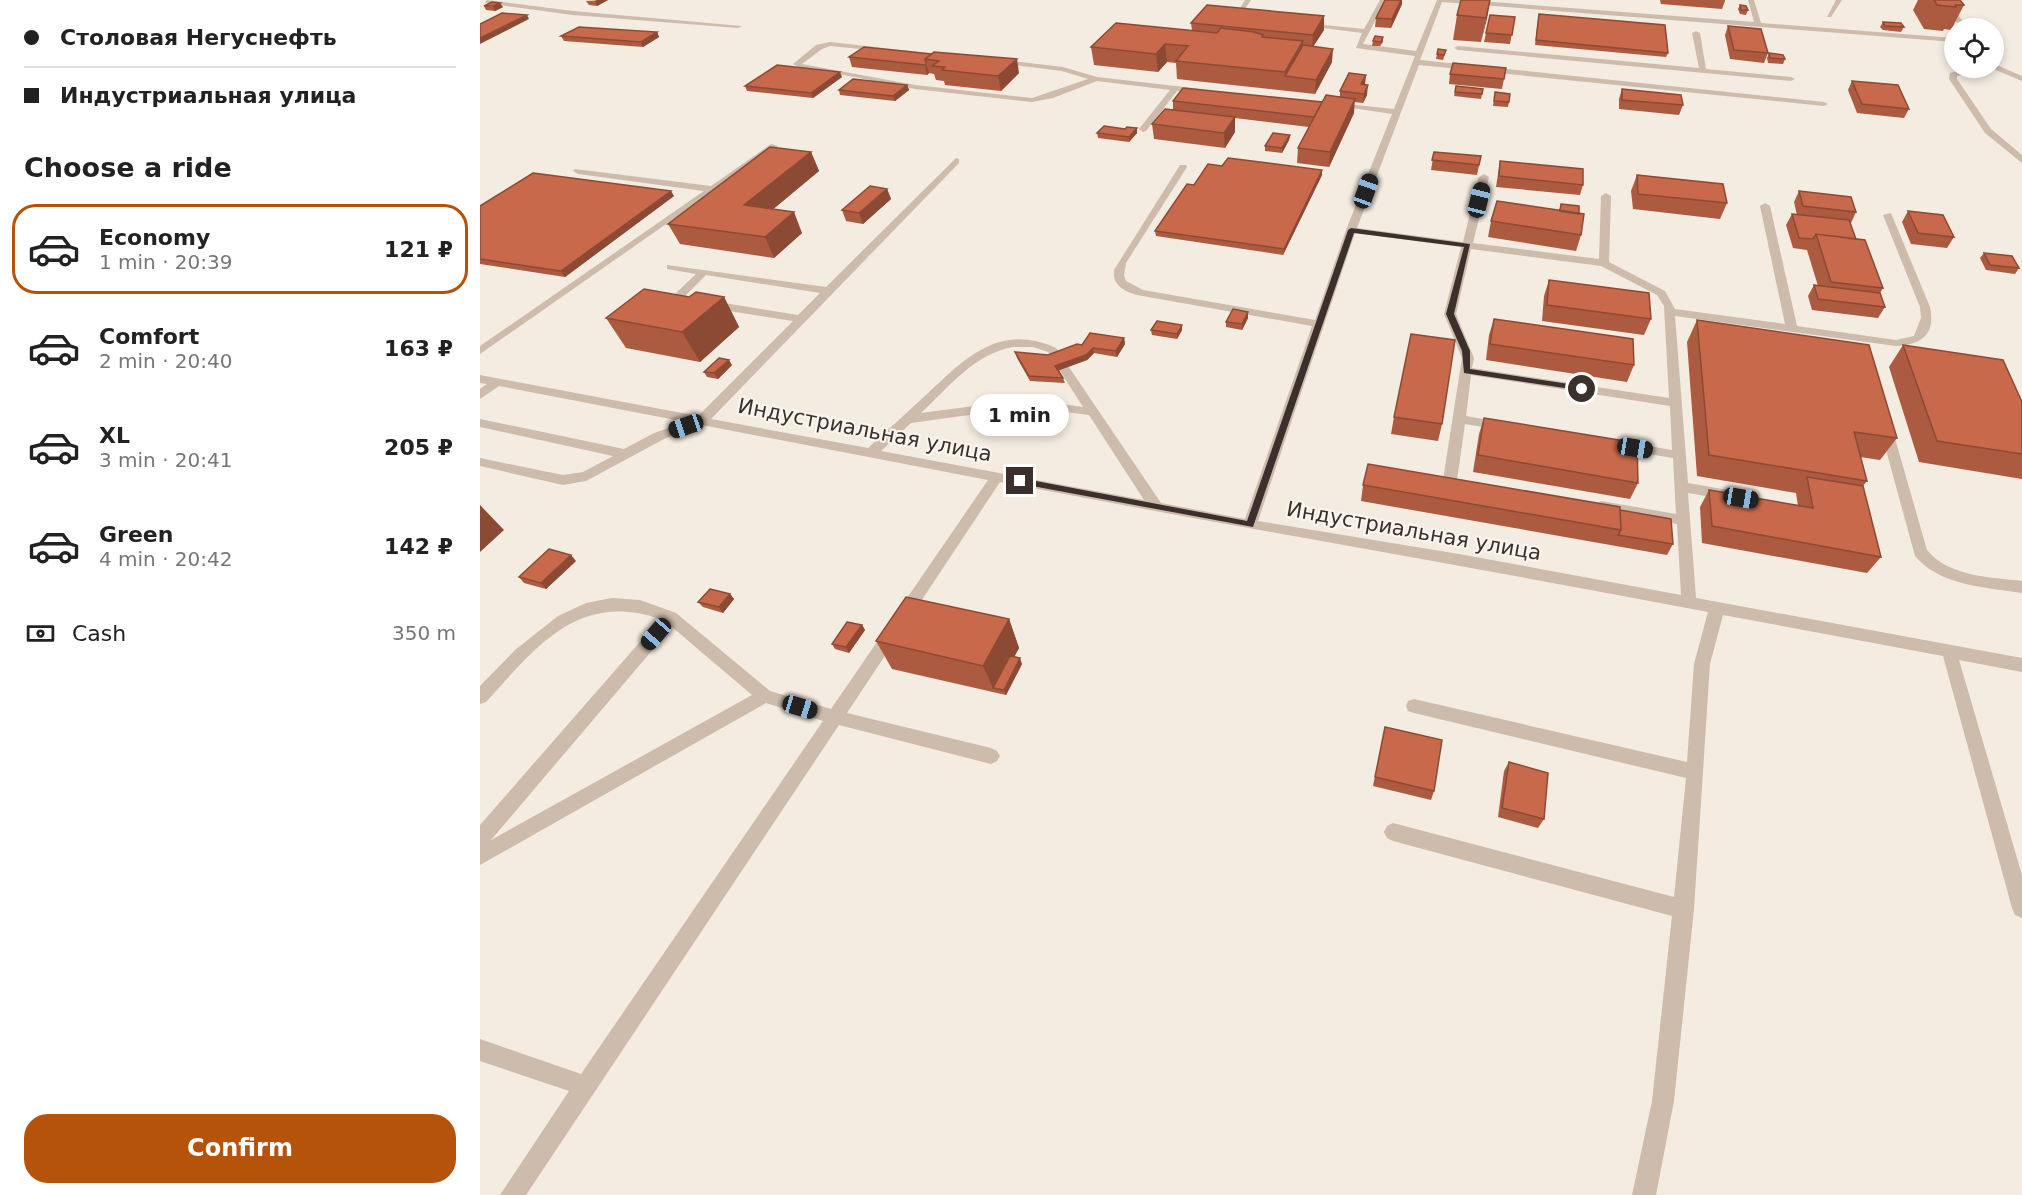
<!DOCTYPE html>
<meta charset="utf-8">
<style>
:root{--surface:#fff;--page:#f6f6f6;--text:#222;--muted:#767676;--line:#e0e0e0;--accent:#b45309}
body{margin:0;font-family:"DejaVu Sans",sans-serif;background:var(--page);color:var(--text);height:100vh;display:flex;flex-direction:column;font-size:22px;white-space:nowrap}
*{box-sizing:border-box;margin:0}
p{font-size:20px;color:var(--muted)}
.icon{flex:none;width:33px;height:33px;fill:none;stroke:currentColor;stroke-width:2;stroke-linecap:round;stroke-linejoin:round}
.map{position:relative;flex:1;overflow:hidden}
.details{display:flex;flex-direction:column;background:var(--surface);width:480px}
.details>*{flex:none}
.banner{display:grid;align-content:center;height:132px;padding:0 24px;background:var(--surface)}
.fabs{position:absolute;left:1464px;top:18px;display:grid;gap:12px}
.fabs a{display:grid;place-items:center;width:60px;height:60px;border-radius:50%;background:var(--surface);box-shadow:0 3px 9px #0003;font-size:30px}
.end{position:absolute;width:27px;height:27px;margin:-14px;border:8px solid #3b302b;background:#fff;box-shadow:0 0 0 3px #fff}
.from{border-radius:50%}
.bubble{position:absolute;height:42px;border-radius:21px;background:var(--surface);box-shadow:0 3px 9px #0003;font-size:20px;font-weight:700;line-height:42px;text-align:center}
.car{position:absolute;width:18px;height:36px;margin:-18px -9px;border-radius:8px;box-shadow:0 0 4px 2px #0007;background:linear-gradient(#222 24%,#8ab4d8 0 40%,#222 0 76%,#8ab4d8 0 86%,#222 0)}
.banner b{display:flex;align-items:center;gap:21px;height:57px;font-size:22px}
.banner b+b{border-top:2px solid var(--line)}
.banner i{width:15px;height:15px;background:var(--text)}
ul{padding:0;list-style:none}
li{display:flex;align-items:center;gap:18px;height:90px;margin:0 12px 9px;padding:0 12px;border:3px solid transparent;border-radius:24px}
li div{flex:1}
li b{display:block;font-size:22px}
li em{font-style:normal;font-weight:700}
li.on{border-color:var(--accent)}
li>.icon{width:54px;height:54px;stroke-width:1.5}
h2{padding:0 24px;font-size:27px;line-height:72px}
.pay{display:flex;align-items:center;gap:15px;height:66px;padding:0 24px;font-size:22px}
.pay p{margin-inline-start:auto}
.action{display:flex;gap:12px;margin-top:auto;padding:12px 24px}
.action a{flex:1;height:69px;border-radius:24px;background:var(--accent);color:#fff;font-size:24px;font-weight:700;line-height:69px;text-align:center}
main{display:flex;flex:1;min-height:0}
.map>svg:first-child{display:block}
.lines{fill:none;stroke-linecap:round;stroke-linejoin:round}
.minor{fill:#cdbbac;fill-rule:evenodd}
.wall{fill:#ac5a40}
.shaded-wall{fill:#8c4a34}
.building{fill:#c8694b;stroke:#8c4a34;stroke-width:1.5}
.route{fill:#3b302b}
.labels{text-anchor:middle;stroke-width:4.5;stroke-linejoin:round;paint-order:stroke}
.street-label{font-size:21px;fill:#3b302b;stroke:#fbf5ee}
</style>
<main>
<section class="details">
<div class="banner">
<b><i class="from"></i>Столовая Негуснефть</b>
<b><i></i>Индустриальная улица</b>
</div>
<h2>Choose a ride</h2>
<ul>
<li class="on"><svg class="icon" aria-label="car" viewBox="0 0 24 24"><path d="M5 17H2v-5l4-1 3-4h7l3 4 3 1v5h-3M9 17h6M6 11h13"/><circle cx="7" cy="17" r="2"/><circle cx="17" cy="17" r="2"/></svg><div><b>Economy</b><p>1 min · 20:39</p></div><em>121 ₽</em></li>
<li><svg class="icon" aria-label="car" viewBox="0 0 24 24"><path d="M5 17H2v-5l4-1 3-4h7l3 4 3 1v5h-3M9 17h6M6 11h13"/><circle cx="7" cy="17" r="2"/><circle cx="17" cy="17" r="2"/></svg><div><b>Comfort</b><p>2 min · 20:40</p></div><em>163 ₽</em></li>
<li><svg class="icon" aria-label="car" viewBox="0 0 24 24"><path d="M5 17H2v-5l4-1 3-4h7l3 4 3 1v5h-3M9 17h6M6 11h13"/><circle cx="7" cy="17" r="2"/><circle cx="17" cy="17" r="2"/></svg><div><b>XL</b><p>3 min · 20:41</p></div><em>205 ₽</em></li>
<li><svg class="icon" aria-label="car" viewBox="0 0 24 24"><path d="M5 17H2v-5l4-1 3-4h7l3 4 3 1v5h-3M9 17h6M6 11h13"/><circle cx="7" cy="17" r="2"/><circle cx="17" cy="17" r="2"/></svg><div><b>Green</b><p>4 min · 20:42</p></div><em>142 ₽</em></li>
</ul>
<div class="pay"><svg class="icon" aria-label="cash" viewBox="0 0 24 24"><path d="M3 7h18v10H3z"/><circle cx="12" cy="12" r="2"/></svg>Cash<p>350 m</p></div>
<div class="action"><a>Confirm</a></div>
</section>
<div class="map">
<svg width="1542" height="1195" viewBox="0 0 1542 1195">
<rect width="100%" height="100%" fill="#f4ebe1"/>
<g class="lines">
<path class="minor" d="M7,0l86,11 169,15 -4,2 -165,-13 -88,-12z
M765,0h6l-13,19h-4z
M900,0h6l-23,44 53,7 21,-51h29l288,22 -6,-22h6l7,23 193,15v4l-512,-40 -22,58 404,42 4,2 -4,2 -405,-41 -62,163 106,14 16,-65 5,-3 5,3 -16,66 126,16 2,-63 5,-3 5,3 -2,66 56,29 10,18 110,15 -25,-118 5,-3 5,3 27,120 99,14 18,-4 7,-18 -1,-11 -37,-92 8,-2 39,94c6,28 -9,38 -34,39l-221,-30 13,167 40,7 7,5 -7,5 -40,-7 8,105 326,60v14l-63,-12 63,215v43l-7,-3 -3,-7 -69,-252 -220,-41 -13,49 -16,245 -20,192 -18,94h-24l20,-94 20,-185 -279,-75 -6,-3 -3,-6 3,-6 6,-3 281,74 12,-119 -272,-65 -6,-2 -2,-5 2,-5 6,-2 273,63 7,-98 14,-52c-236,-45 -472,-85 -708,-130l-153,231 144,35 6,3 3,5 -3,5 -6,3 -152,-39 -313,470h-26l69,-104 -89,-30v-22l101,35 242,-353 -57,-18 -286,162v-40l180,-206c-82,-28 -124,28 -174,83l-6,2v-18l35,-36 43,-34 28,-13 26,-5 28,2 36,13 94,78 61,18 157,-229 -286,-55 -38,14 -78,42 -23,4 -83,-19v-8l83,17 20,-3 30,-16 -133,-29v-8l144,30 30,-16 32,-11 -187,-36 -19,13v-10l7,-5 -7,-1v-8l218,41 95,-95 -102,-16 -12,-4 -4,-7 21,-20 -29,-5v-4l159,22 130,-129 3,1v4l-248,256 157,29c20,-18 39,-36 58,-53 39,-36 72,-73 130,-47l105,155 84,16 67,-193 -175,-31c-13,-4 -25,-10 -23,-25l66,-105h6l1,2 -61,96 -2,12 2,6 17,9 172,30 31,-90 46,-116 -60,-9 4,-2 58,6 21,-53 -59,-8 6,-15 -62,-8 3,-2 61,6zM875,233l106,14 -17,67 18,44 -19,122 2,3 5,2 7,-5 8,-56 35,6 6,-4 -6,-4 -34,-6 5,-41 199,31 2,44 -53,-9 -6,4 6,4 54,9 3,56 -75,-13 -7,5 7,5 76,13 4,71 -222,-41 -201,-33zM991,249l130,17 56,29 7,11 5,92 -197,-30 2,-10 -18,-44zM226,275l114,18 -22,22 -111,-18 -1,-2zM533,347h20l15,5 35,55 -55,-8 -107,14c28,-26 53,-59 92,-66zM548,407l61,8 55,85 -263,-49 30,-28zM192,627l80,68 -261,145z
M1356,0h6l-11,17h-4z
M1453,0c16,0 27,16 34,28h-6l-15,-19z
M1216,31l4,2 6,36 85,8 4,2 -4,2 -333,-31 -4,-2 4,-2 241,22 -7,-35z
M350,42l126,14 -4,2 -122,-12 -8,3 -20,15 113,21 117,13 56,-19 -26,-8 -65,-8h-3v-4l69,8 34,10 104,12 4,2 -4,2 -24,-2 -31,40 -3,1 -4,-3 31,-39 -73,-9 -44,17 -21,4 -117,-13 -71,-14 -40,-5 -11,-6 23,-19z
M1514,64l28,12v5l-31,-13z
M1490,68h11l-24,8v3l34,50 31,26v8l-37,-30 -36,-54 1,-6z
M291,144l7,2 -298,208v-8l224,-155 -126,-17 -5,-3 2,-2 136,17z
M1406,424l6,4 35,122c22,27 63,27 95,31v12c-37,-6 -82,-7 -107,-37l-35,-128z"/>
</g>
<path class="wall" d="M128,0l-11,6 -8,-1 -3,-4z
M1010,0l-9,42 -28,-2 4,-25z
M1180,0h65v1l-3,8 -61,-5z
M1438,0h42l4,5 -13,25 -7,-1 -1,2 -19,-2 -11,-19z
M922,4l-11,24 -16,-1 1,-9z
M1260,5l8,5 -2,5 -6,-1 -2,-5z
M4,6l19,1 -8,4 -9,-1z
M1035,17l-5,27 -26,-2 2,-9z
M1058,19l130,34 -2,4 -131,-12z
M1403,22l21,5 -3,5 -18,-2 -3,-3z
M711,23l133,7 -11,17 19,15 -17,32 -138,-15 -1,-16 -9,-1 -9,10 -64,-7 -3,-18 101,-17z
M1248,26l40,27 -4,10 -34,-4 -5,-24z
M177,32l2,5 -16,10 -79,-6 -3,-5z
M903,37v5l-3,4h-8l1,-5z
M384,47l155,26 -18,18 -56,-6 -1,-4 -8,-1 -2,-6 -5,-1 -2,2 -75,-8 -3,-10z
M1289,53l16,6 -2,5 -15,-1 -1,-5z
M957,54h8l-2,6 -7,-1z
M1026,68l-4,21 -53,-5 1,-10z
M362,77l-29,21 -66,-7 -2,-5z
M1372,81l57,28 -5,9 -47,-5 -9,-23z
M427,85l2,5 -14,11 -55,-6 -1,-5z
M885,85l2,10 -4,8 -9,-1v11l-25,54 -32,-4 1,-15 11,-21 -74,-9v14l-10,16 -71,-9 -2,-15 21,-14v-9l149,1 18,-5v-6z
M976,86l27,3 -2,10 -27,-3z
M1142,89l61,16 -4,10 -60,-6v-10z
M1015,92l14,10 -1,5 -15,-1z
M657,128v5l-8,9 -31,-4 -1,-5z
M810,135l-1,5 -7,13 -17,-2v-5z
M331,152l8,19 -46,38 29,24 -28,25 -94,-14 -12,-20z
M954,152l47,4 -4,19 -46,-5z
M1020,161l83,24 -3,10 -84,-8z
M742,166l100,9 -39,80 -127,-19 -1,-5 39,-46z
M1157,175l90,28 -7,16 -87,-10 -2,-18z
M407,189l4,10 -28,25 -17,-3 -4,-11z
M1319,191l57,21 -5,11 -2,-1 7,17 27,49 -3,5 5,14 -7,11 -66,-8 -4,-14 6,-11 4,1 -11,-36 -14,-2 -7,-23 6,-11 5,1 -3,-13z
M194,196l-109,81 -85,-13v-58z
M1081,204l18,10 2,21 -5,16 -88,-14 3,-16 68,-10z
M1428,211l46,26 -7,11 -36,-4 -9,-22z
M1504,253l35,15 -4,6 -29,-4 -6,-12z
M1069,280l102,39 -7,16 -102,-14 2,-25z
M209,297h35l15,30 -39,35 -74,-14 -20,-30z
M768,312v6l-6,12 -16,-3v-5z
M1014,319l140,46 -7,17 -141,-22 3,-25z
M1217,320l200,118 -17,22 -20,-3 7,24 -4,5 18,71 -14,16 -165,-30 -2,-36 9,-17 89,16 -2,-13 -99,-17 -10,-134z
M671,330h31l-5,9 -25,-4z
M644,338l1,6 -8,13 -23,-4 -7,7 -28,10 4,8 2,5 -35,-2 -13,-23 -2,-6 33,3z
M1423,345l119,109v25l-103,-17 -30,-95z
M252,365l-14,14 -11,-2 -3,-5z
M914,417l48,7 -4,17 -47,-7z
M1004,418l154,65 -8,16 -157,-27 6,-38z
M883,485l257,25 53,34 -6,11 -306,-54z
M96,561l-30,28 -22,-6 -5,-6z
M250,594l4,5 -11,14 -20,-6 -5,-5z
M529,619l10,29 -5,9 8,7 -16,31 -114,-26 -16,-28z
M382,625l3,5 -16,23 -14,-4 -3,-5z
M905,727l49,64 -3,9 -58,-14z
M1029,762l35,57 -6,9 -40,-11 6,-46z"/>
<path class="shaded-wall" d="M117,0h11l-11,6 -2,-5z
M921,0h1v4l-11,24 1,-9z
M1010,0l-3,19 -6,23 5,-24z
M20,3l3,4 -8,4 -2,-5z
M47,15l2,4 -49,25v-6z
M844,16v14l-12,18 1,-13z
M177,32l2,5 -16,10 -2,-5z
M823,41v18l-18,17v-4z
M685,44l2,18 -9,10 -2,-18z
M853,49l-1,13 -17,32 1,-14z
M537,59l2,14 -18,18 -3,-15z
M446,64l3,9 -2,2 -2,-10z
M360,72l2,5 -29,21 -2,-5z
M886,75l-1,10 -4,9v-10z
M427,85l2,5 -14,11 -2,-5z
M888,85l-1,10 -4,8 1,-9z
M875,99l-1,14 -25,54 1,-15z
M755,117v15l-10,16 -1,-15z
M657,128v5l-8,9v-5z
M810,135l-1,5 -7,13v-5z
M331,152l8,19 -66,55 -9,-21z
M842,170v5l-39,80 1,-6z
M407,189l4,10 -28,25 -4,-11z
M191,191l3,5 -109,81 -4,-6z
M314,212l8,21 -28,25 -9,-21z
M244,297l15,30 -39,35 -18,-30z
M768,312v6l-6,12v-6z
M702,325v5l-5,9v-5z
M644,338l1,6 -8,13 -1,-6z
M613,348l1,5 -7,7 -30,11 -2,-5z
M249,360l3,5 -14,14 -4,-6z
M0,505l24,25 -24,22z
M91,555l5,6 -30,28 -5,-6z
M250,594l4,5 -11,14 -4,-6z
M529,619l10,29 -22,41 -4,-1 -10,-22z
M382,625l3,5 -16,23 -3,-6z
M540,658l2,6 -16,31 -2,-5z"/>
<path class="building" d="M905,0h16l-9,19 -16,-1z
M981,0h29l-4,18 -29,-3z
M1454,0h26l4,5h-9l1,2 -19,-2z
M12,2l8,1 -7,3h-9z
M727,5l117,11 -11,19 -122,-12z
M1260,5l6,1 2,4h-7z
M22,13l25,2 -47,23v-14z
M1059,14l126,11 3,28 -132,-13z
M1010,15l25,2 -3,18 -26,-2z
M1403,22l18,1 3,4 -19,-1z
M636,23l101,10 4,-5 33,4 9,3 -1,2 41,4 -18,31 -109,-11 12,-15 -23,-2 -9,10 -65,-7z
M1248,26l33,3 7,24 -34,-3z
M99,27l78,5 -16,10 -80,-6z
M895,36l8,1 -2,5 -8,-1z
M823,45l30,4 -17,31 -31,-4z
M384,47l68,7 -7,5 1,5 -1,1 -76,-8z
M958,49l8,1 -2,5 -7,-1z
M454,52l83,7 -19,17 -56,-6 3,-3 -13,-1 7,-5 -14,-2z
M1289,53l14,2 2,4 -15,-1z
M973,63l53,5 -2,11 -54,-5z
M297,65l63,7 -29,21 -66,-7z
M869,73l17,2 -5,9 7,1 -4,9 -24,-3z
M373,79l54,6 -14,11 -54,-6z
M1372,81l46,4 11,24 -47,-5z
M976,86l27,3 -1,5 -27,-2z
M703,88l139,14 -8,15 -141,-16z
M1142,89l59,6 2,10 -61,-5z
M1015,92l15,2 -1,8 -15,-1z
M846,95l29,4 -25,53 -32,-4z
M685,109l70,8 -11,16 -72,-9z
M624,126l21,3 2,-2 10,1 -8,9 -32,-4z
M793,133l17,2 -8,13 -17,-2z
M290,147l41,5 -67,53 50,7 -29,25 -97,-13z
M954,152l47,4 -2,9 -47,-5z
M748,158l94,12 -38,79 -129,-18 32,-47 7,1 14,-21 14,2z
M1020,161l83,8v16l-84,-9z
M53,173l138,18 -110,80 -81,-12v-53z
M1157,175l86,9 4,19 -89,-9z
M390,186l17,3 -28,24 -17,-3z
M1319,191l52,6 5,15 -53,-6z
M1017,201l87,13 -3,21 -90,-14z
M1081,204l18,2v8l-19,-3z
M1428,211l35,4 11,22 -36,-4z
M1312,214l57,6 7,19 -40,-5 -3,5 -14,-1z
M1336,234l49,6 18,48 -52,-6z
M1504,253l28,3 7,12 -29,-3z
M1069,280l100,13 2,26 -104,-14z
M1334,285l66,8 5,14 -67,-8z
M164,289l45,8 7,-5 28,5 -42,35 -76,-14z
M753,309l15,3 -6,12 -16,-2z
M1014,319l139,20 1,26 -144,-21z
M1217,320l172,25 28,93 -43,-6 13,49 -158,-26z
M677,321l25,4 -5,9 -26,-4z
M610,333l34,5 -8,13 -23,-3 -7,7 -31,11 8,12 -34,-2 -14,-24 33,3 29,-11 5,1z
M931,334l44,6 -13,84 -48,-7z
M1423,345l100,15 19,42v52l-85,-13z
M239,358l10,2 -15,13 -10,-1z
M1004,418l153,25 1,40 -160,-28z
M888,464l252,43 1,23 -258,-45z
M1327,477l56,9 18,71 -169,-31 -3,-36 104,18z
M1140,510l51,9 2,25 -55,-9 3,-5z
M69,549l22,6 -30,28 -22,-6z
M230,589l20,5 -11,13 -21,-5z
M426,597l103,22 -26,47 -107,-25z
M367,622l15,3 -16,22 -14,-3z
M530,656l10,2 -16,32 -11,-2z
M905,727l57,13 -8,51 -59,-14z
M1029,762l39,11 -4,46 -42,-11z"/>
<path class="route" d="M871,228l119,16 -16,70 16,37v18l112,17 4,3 -1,2 -121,-18 -2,-22 -16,-37 18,-67 -110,-14 -101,294 -237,-44 -1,-2 5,-3 227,43 101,-291z"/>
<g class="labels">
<g class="street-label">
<text transform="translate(385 430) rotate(11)" y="7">Индустриальная улица</text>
<text transform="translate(934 531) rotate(10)" y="7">Индустриальная улица</text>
</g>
</g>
</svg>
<div class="fabs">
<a><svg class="icon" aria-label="locate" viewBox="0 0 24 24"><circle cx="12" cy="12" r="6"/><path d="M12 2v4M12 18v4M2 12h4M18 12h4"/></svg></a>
</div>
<i class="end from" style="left:1102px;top:389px"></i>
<i class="end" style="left:540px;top:481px"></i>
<div class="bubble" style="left:490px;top:394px;width:99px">1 min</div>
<i class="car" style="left:886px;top:191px;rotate:20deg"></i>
<i class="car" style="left:999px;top:200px;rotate:14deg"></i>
<i class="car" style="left:206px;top:426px;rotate:251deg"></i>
<i class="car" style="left:1155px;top:448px;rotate:99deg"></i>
<i class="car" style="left:1261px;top:498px;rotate:100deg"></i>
<i class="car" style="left:176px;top:634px;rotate:221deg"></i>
<i class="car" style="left:320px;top:707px;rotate:107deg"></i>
</div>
</main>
